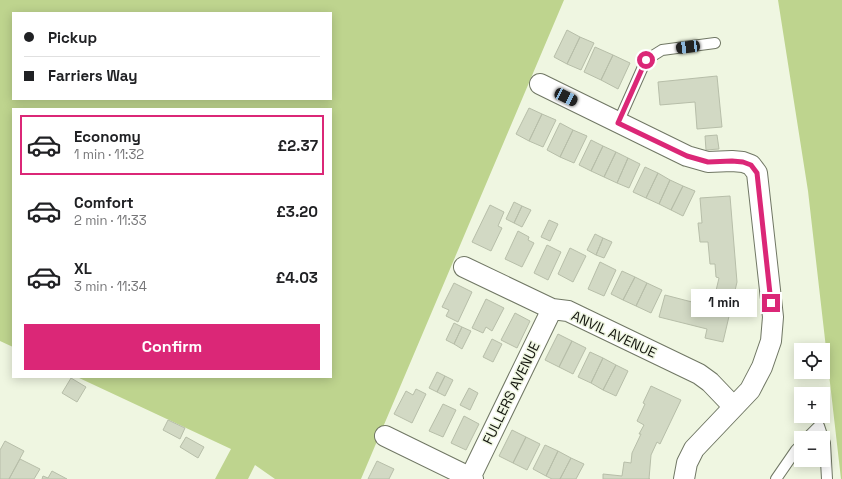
<!DOCTYPE html>
<meta charset="utf-8">
<style>
:root{--surface:#fff;--page:#f2f2f2;--text:#202124;--muted:#757577;--line:#e0e0e0;--accent:#db2777}
body{margin:0;font-family:"Space Grotesk",sans-serif;background:var(--page);color:var(--text);height:100vh;display:flex;flex-direction:column;font-size:15px;white-space:nowrap}
*{box-sizing:border-box;margin:0}
p{font-size:13px;color:var(--muted)}
.icon{flex:none;width:22px;height:22px;fill:none;stroke:currentColor;stroke-width:2;stroke-linecap:round;stroke-linejoin:round}
.map{position:relative;flex:1;overflow:hidden}
.side{position:absolute;left:12px;top:108px;width:320px;height:270px;display:flex;flex-direction:column;background:var(--surface);border-radius:0px;box-shadow:0 2px 10px #0003}
.side>*{flex:none}
.hud{position:absolute;left:12px;top:12px;width:320px;height:88px;border-radius:0px;box-shadow:0 2px 10px #0003;display:grid;align-content:center;height:88px;padding:0 12px;background:var(--surface)}
.fabs{position:absolute;left:794px;top:343px;display:grid;gap:8px}
.fabs a{display:grid;place-items:center;width:36px;height:36px;border-radius:0px;background:var(--surface);box-shadow:0 2px 10px #0003;font-size:20px}
.end{position:absolute;width:18px;height:18px;margin:-9px;border:5px solid #db2777;background:#fff;box-shadow:0 0 0 2px #fff}
.from{border-radius:50%}
.bubble{position:absolute;height:28px;border-radius:0px;background:var(--surface);box-shadow:0 2px 10px #0003;font-size:13px;font-weight:700;line-height:28px;text-align:center}
.car{position:absolute;width:12px;height:24px;margin:-12px -6px;border-radius:5px;box-shadow:0 0 3px 1px #0007;background:linear-gradient(#222 24%,#8ab4d8 0 40%,#222 0 76%,#8ab4d8 0 86%,#222 0)}
.hud b{display:flex;align-items:center;gap:14px;height:38px;font-size:15px}
.hud b+b{border-top:1px solid var(--line)}
.hud i{width:10px;height:10px;background:var(--text)}
ul{padding:7px 0 0;list-style:none}
li{display:flex;align-items:center;gap:12px;height:60px;margin:0 8px 6px;padding:0 4px;border:2px solid transparent;border-radius:0px}
li div{flex:1}
li b{display:block;font-size:15px}
li em{font-style:normal;font-weight:700}
li.on{border-color:var(--accent)}
li>.icon{width:36px;height:36px;stroke-width:1.5}
.primary-button{display:flex;gap:8px;margin-top:auto;padding:8px 12px}
.primary-button a{flex:1;height:46px;border-radius:0px;background:var(--accent);color:#fff;font-size:16px;font-weight:700;line-height:46px;text-align:center}
.map>svg:first-child{display:block}
.green{fill:#bed48e;fill-rule:evenodd}
.building{fill:#d2d9c4;stroke:#b7bea9}
.lines{fill:none;stroke-linecap:round;stroke-linejoin:round}
.lane-casing{stroke:#707764;stroke-width:12}
.street-casing{stroke:#707764;stroke-width:22}
.lane{stroke:#fff;stroke-width:10}
.street{stroke:#fff;stroke-width:20}
.route{stroke:#db2777;stroke-width:5}
.labels{text-anchor:middle;stroke-width:3;stroke-linejoin:round;paint-order:stroke}
.street-label{font-size:14px;fill:#161811;stroke:#eff6e1}
</style>
<div class="map">
<svg width="842" height="479" viewBox="0 0 842 479">
<rect width="100%" height="100%" fill="#eff6e1"/>
<path class="green" d="M0,0h564l-203,479h-86l-20,-14 -7,14h-33l16,-30 -154,-72h254v-268h-318v238l-13,-6zM13,13h318v86h-318z
M778,0h64v479h-1l-33,-288z"/>
<path class="building" d="M567,30l13,7 -13,27 -13,-7z
M580,37l14,6 -13,27 -14,-6z
M595,47l18,8 -12,25 -17,-8z
M613,55l17,8 -12,26 -17,-9z
M717,76l5,51 -25,2 -2,-27 -35,3 -2,-23z
M529,108l13,6 -13,27 -13,-7z
M542,114l14,6 -13,27 -14,-6z
M560,123l13,7 -13,27 -13,-7z
M573,130l14,6 -13,27 -14,-6z
M717,135l2,14 -13,1 -1,-14z
M591,140l12,6 -12,25 -12,-6z
M603,146l13,6 -12,25 -13,-6z
M616,152l12,6 -11,25 -13,-6z
M628,158l12,6 -11,24 -12,-5z
M645,167l13,6 -12,25 -13,-6z
M658,173l12,7 -11,24 -13,-6z
M670,180l13,6 -12,24 -12,-6z
M683,186l12,5 -12,25 -12,-6z
M730,196l7,86 -14,60 -18,-4 2,-9 -48,-12 6,-22 27,7 2,-8 20,5 5,-21 -3,-1 -1,-13h-5l-2,-22h-8l-2,-19h4l-2,-25z
M514,202l8,4 -8,17 -8,-4z
M490,205l14,7 -6,14 4,2 -11,23 -19,-9z
M522,206l9,4 -9,17 -8,-4z
M549,220l9,4 -8,17 -9,-4z
M518,231l11,6 -1,3 6,3 -12,24 -17,-8z
M595,234l8,4 -7,17 -9,-5z
M603,238l9,4 -8,16 -8,-3z
M547,245l14,7 -13,28 -14,-7z
M570,248l16,8 -13,26 -15,-8z
M600,262l16,8 -12,26 -16,-7z
M622,271l13,6 -12,23 -12,-6z
M635,277l12,6 -11,23 -13,-6z
M454,283l18,9 -14,30 -12,-6 3,-6 -7,-3z
M647,283l15,7 -11,23 -15,-7z
M486,299l18,9 -12,23 -6,-4 -3,6 -11,-5z
M515,313l15,8 -13,27 -16,-8z
M454,323l8,4 -8,17 -8,-4z
M462,327l9,4 -9,18 -8,-5z
M558,334l14,7 -13,26 -14,-7z
M492,339l10,5 -9,18 -10,-5z
M572,341l14,7 -13,26 -14,-7z
M590,352l13,6 -12,25 -13,-6z
M603,358l13,7 -13,25 -12,-7z
M616,365l12,6 -12,25 -13,-6z
M437,372l8,4 -8,16 -8,-4z
M445,376l8,4 -8,16 -8,-4z
M71,378l15,9 -9,15 -15,-9z
M651,386l30,14 -21,44 -3,-2 -6,13 -2,24h1h-47v-5l19,2 2,-14 7,1 1,-10 9,-19h-2l5,-9 -7,-4 8,-17 -2,-1z
M469,388l9,5 -8,17 -10,-5z
M416,389l10,5 -14,29 -18,-9 12,-23 7,4z
M443,404l13,6 -13,27 -14,-6z
M464,416l15,8 -13,26 -15,-7z
M168,420l17,8 -5,11 -17,-9z
M512,430l14,7 -13,26 -14,-7z
M186,437l18,10 -6,11 -18,-11z
M526,437l14,7 -13,26 -14,-7z
M5,441l19,10 -15,28h-9v-29z
M545,445l13,6 -12,25 -13,-7z
M558,451l13,7 -11,21h-8l-6,-3z
M571,458l13,6 -8,15h-16z
M20,459l20,10 -6,10h-25z
M377,461l17,8 -5,10h-21z
M52,471l15,8h-25l1,-3 5,2z"/>
<g class="lines">
<g class="lane-casing">
<path id="lane" d="M618,123l28,-63 16,-10 53,-7
M807,438l12,-12 4,12
M823,438l2,5 2,36
M776,479l20,-29 5,-5"/>
</g>
<g class="street-casing">
<path id="street" d="M540,84l147,72 21,6 24,-1 11,1 8,3 6,8 16,144 -2,24 -9,26 -12,23 -56,59 -7,14 -3,16
M464,267l88,42 16,2 131,63 11,8 23,24
M385,436l88,43
M470,478l82,-169"/>
</g>
<use href="#lane" class="lane"/>
<use href="#street" class="street"/>
</g>
<g class="lines">
<path class="route" d="M646,60l-28,63 69,33 21,6 24,-1 11,1 8,3 6,8 14,130"/>
</g>
<g class="labels">
<g class="street-label">
<text transform="translate(614 334) rotate(25)" y="5">ANVIL AVENUE</text>
<text transform="translate(511 393) rotate(-64)" y="5">FULLERS AVENUE</text>
</g>
</g>
</svg>
<div class="fabs">
<a><svg class="icon" aria-label="locate" viewBox="0 0 24 24"><circle cx="12" cy="12" r="6"/><path d="M12 2v4M12 18v4M2 12h4M18 12h4"/></svg></a>
<a>+</a>
<a>−</a>
</div>
<i class="end from" style="left:646px;top:60px"></i>
<i class="end" style="left:771px;top:303px"></i>
<div class="bubble" style="left:691px;top:289px;width:66px">1 min</div>
<i class="car" style="left:688px;top:47px;rotate:263deg"></i>
<i class="car" style="left:566px;top:97px;rotate:116deg"></i>
<div class="hud">
<b><i class="from"></i>Pickup</b>
<b><i></i>Farriers Way</b>
</div>
<section class="side">
<ul>
<li class="on"><svg class="icon" aria-label="car" viewBox="0 0 24 24"><path d="M5 17H2v-5l4-1 3-4h7l3 4 3 1v5h-3M9 17h6M6 11h13"/><circle cx="7" cy="17" r="2"/><circle cx="17" cy="17" r="2"/></svg><div><b>Economy</b><p>1 min · 11:32</p></div><em>£2.37</em></li>
<li><svg class="icon" aria-label="car" viewBox="0 0 24 24"><path d="M5 17H2v-5l4-1 3-4h7l3 4 3 1v5h-3M9 17h6M6 11h13"/><circle cx="7" cy="17" r="2"/><circle cx="17" cy="17" r="2"/></svg><div><b>Comfort</b><p>2 min · 11:33</p></div><em>£3.20</em></li>
<li><svg class="icon" aria-label="car" viewBox="0 0 24 24"><path d="M5 17H2v-5l4-1 3-4h7l3 4 3 1v5h-3M9 17h6M6 11h13"/><circle cx="7" cy="17" r="2"/><circle cx="17" cy="17" r="2"/></svg><div><b>XL</b><p>3 min · 11:34</p></div><em>£4.03</em></li>
</ul>
<div class="primary-button"><a>Confirm</a></div>
</section>
</div>
